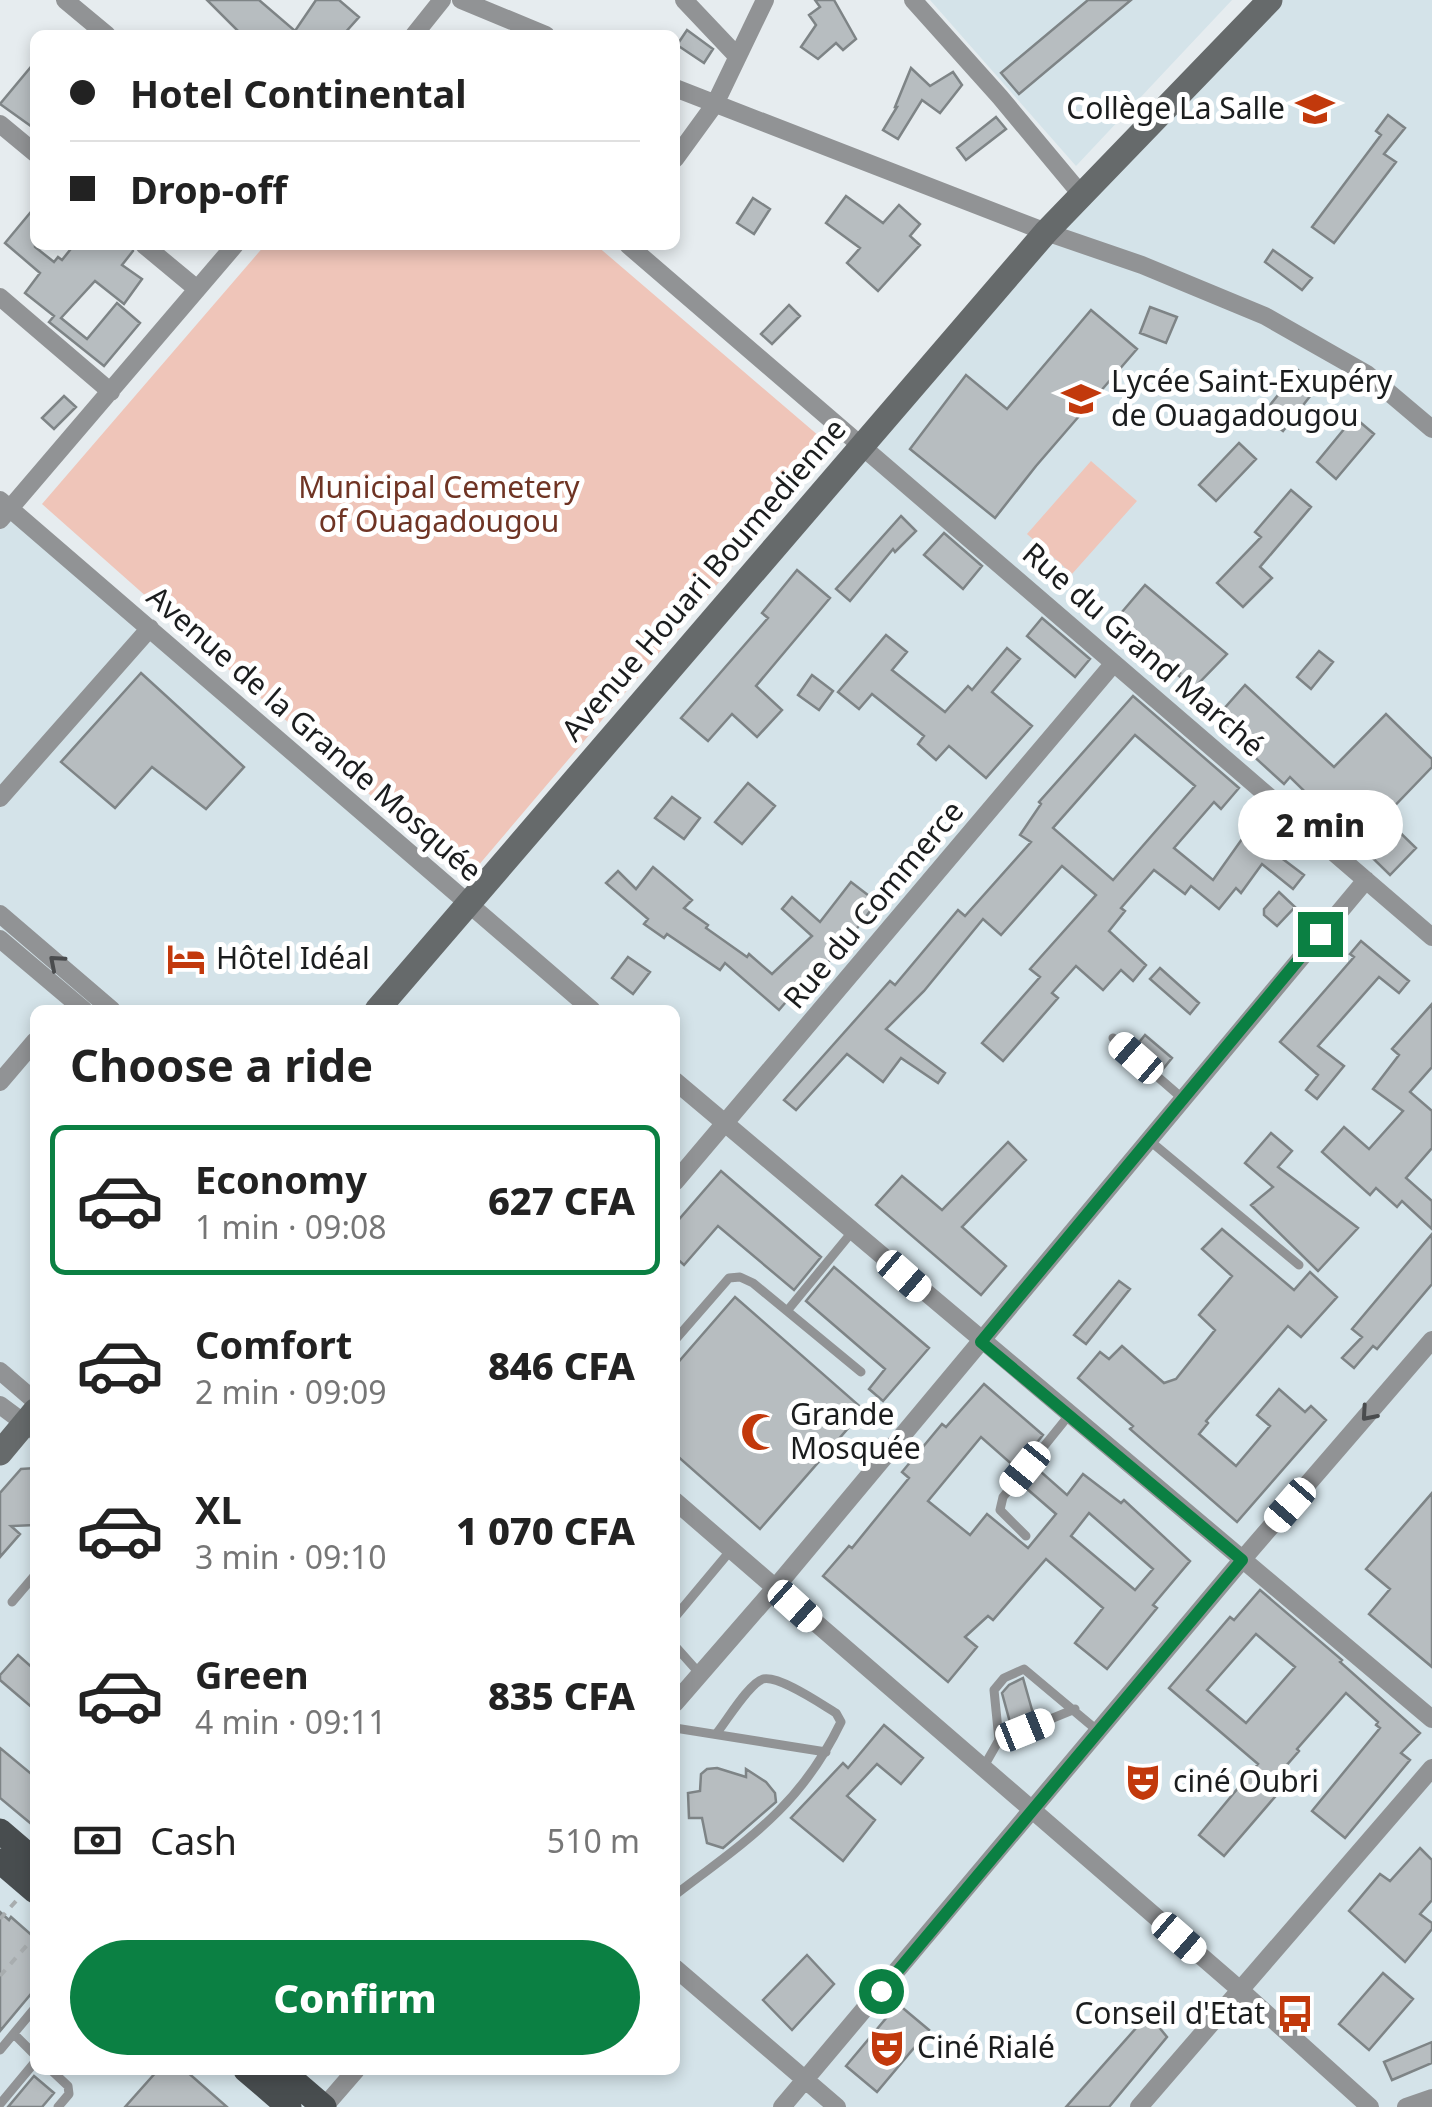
<!DOCTYPE html>
<meta charset="utf-8">
<style>
:root{--surface:#fff;--page:#f2f2f2;--text:#222;--muted:#767676;--line:#e0e0e0;--accent:#0b8043}
body{margin:0;font-family:"Noto Sans",sans-serif;background:var(--page);color:var(--text);height:100vh;display:flex;flex-direction:column;font-size:38px;white-space:nowrap}
*{box-sizing:border-box;margin:0}
p{font-size:32px;color:var(--muted)}
.icon{flex:none;width:55px;height:55px;fill:none;stroke:currentColor;stroke-width:2;stroke-linecap:round;stroke-linejoin:round}
.map{position:relative;flex:1;overflow:hidden}
.side{position:absolute;left:30px;top:1005px;width:650px;height:1070px;display:flex;flex-direction:column;background:var(--surface);border-radius:15px;box-shadow:0 5px 15px #0003}
.side>*{flex:none}
.hud{position:absolute;left:30px;top:30px;width:650px;height:220px;border-radius:15px;box-shadow:0 5px 15px #0003;display:grid;align-content:center;height:220px;padding:0 40px;background:var(--surface)}
.end{position:absolute;width:45px;height:45px;margin:-22px;border:12px solid #0b8043;background:#fff;box-shadow:0 0 0 5px #fff}
.from{border-radius:50%}
.bubble{position:absolute;height:70px;border-radius:35px;background:var(--surface);box-shadow:0 5px 15px #0003;font-size:32px;font-weight:800;line-height:70px;text-align:center}
.car{position:absolute;width:30px;height:60px;margin:-30px -15px;border-radius:12px;box-shadow:0 0 8px 2px #0007;background:linear-gradient(#fff 24%,#345 0 40%,#fff 0 76%,#345 0 86%,#fff 0)}
.hud b{display:flex;align-items:center;gap:35px;height:95px;font-size:38px}
.hud b+b{border-top:2px solid var(--line)}
.hud i{width:25px;height:25px;background:var(--text)}
ul{padding:0;list-style:none}
li{display:flex;align-items:center;gap:30px;height:150px;margin:0 20px 15px;padding:0 20px;border:5px solid transparent;border-radius:15px}
li div{flex:1}
li b{display:block;font-size:38px}
li em{font-style:normal;font-weight:800}
li.active{border-color:var(--accent)}
li>.icon{width:90px;height:90px;stroke-width:1.5}
h2{padding:0 40px;font-size:45px;line-height:120px}
.pay{display:flex;align-items:center;gap:25px;height:110px;padding:0 40px;font-size:38px}
.pay p{margin-inline-start:auto}
.cta{display:flex;gap:20px;margin-top:auto;padding:20px 40px}
.cta a{flex:1;height:115px;border-radius:60px;background:var(--accent);color:#fff;font-size:40px;font-weight:800;line-height:115px;text-align:center}
.map>svg:first-child{display:block}
.built{fill:#d4e3e9;fill-rule:evenodd}
.green{fill:#efc5b9}
.building{fill:#b7bdc0;stroke:#7e8486;stroke-width:2.5;fill-rule:evenodd}
.lines{fill:none;stroke-linecap:round;stroke-linejoin:round}
.path{stroke:#a8adaf;stroke-width:4;stroke-dasharray:8 8;stroke-linecap:butt}
.service{stroke:#919395;stroke-width:9}
.minor{stroke:#919395;stroke-width:18}
.secondary{stroke:#666a6b;stroke-width:25}
.primary{stroke:#484d4f;stroke-width:25}
.oneway{stroke:#4a4c4e}
.route{stroke:#0b8043;stroke-width:12}
.labels{text-anchor:middle;stroke-width:10;stroke-linejoin:round;paint-order:stroke}
.poi-label{font-size:30px;fill:#1b1d1e;stroke:#fff;text-anchor:start}
.park-label{font-size:30px;fill:#6f3424;stroke:#fff}
.street-label{font-size:30px;fill:#1b1d1e;stroke:#fff}
</style>
<div class="map">
<svg width="1432" height="2107" viewBox="0 0 1432 2107">
<rect width="100%" height="100%" fill="#e6ecef"/>
<path class="built" d="M930,0h302l-156,166z
M1270,0h162v2107h-1432v-1607l468,404 395,-460zM35,1010h640v1060h-640z"/>
<path class="green" d="M265,245h331l237,203 -367,432 -424,-376z
M1091,461l46,40 -65,73 -45,-40z"/>
<path class="building" d="M207,0h52l36,31 21,-31h23l20,17 -16,18h-101z
M815,0h19l22,39 -13,11 -7,-7 -18,16 -17,-12 15,-22 -7,-10 11,-8z
M1088,0h43l-112,94 -18,-21z
M687,30l26,19 -9,14 -27,-18z
M35,62v67l-35,-25z
M911,68l19,18 23,-14 9,13 -22,28 -18,-13 -24,39 -15,-9 14,-23h-2z
M1388,115l17,13 -21,26 12,8 -62,81 -22,-16 69,-92 -5,-4z
M996,117l10,12 -40,31 -9,-12z
M846,196l37,27 16,-18 21,19 -10,12 10,9 -42,46 -31,-28 13,-15 -34,-25z
M753,198l17,11 -16,25 -17,-11z
M35,207v40l19,15 4,-5 4,3 12,-15h58l1,6 -11,14 20,14 -18,25 -29,-23 -34,37 26,21 30,-36 23,20 -36,43 -55,-44 5,-6 -29,-23 15,-20 -35,-30z
M1273,250l39,28 -10,12 -37,-28z
M789,305l11,11 -28,28 -11,-10z
M1150,307l27,10 -11,26 -26,-10z
M1091,310l46,39 -101,117 -41,52 -85,-69 56,-74 41,34z
M1298,370l20,16 -35,45 -21,-16z
M64,396l12,11 -22,22 -12,-11z
M1354,417l20,17 -38,45 -19,-17z
M1239,443l17,16 -40,42 -17,-16z
M1291,490l20,17 -51,60 12,11 -29,29 -26,-24 44,-46 -6,-5z
M901,516l15,15 -21,21 -2,-3 -43,52 -14,-12z
M944,533l38,33 -19,23 -39,-34z
M797,570l33,28 -74,88 26,24 -25,27 -25,-23 -24,27 -27,-23 87,-100 -6,-5z
M1145,585l82,69 -34,35 -15,-14 2,-2 -64,-54z
M1042,618l48,41 -15,18 -48,-41z
M886,635l21,17 -15,18 53,42 23,-26 4,4 35,-42 13,11 -28,33 40,34 -46,52 -37,-32 -13,14 -18,-16 6,-8 -52,-42 -13,15 -21,-17z
M1319,651l14,11 -22,27 -14,-12z
M141,673l103,94 -38,42 -54,-42 -37,41 -54,-46z
M812,675l21,16 -14,19 -21,-15z
M1245,685l89,82 52,-53 46,45v8l-48,50 32,31 -26,27 -100,-98 -6,7 -70,-64z
M1133,696l106,92 -18,21 -7,-7 -40,46 39,32 34,-48 57,43 -11,14 -31,-25 -21,29 -5,-5 -17,21 -28,-23 -6,8 -31,-24 -33,38 4,3 -16,20 37,34 -13,16 -12,-11 -18,20 -27,-24 -24,27 6,5 -55,63 -21,-18 58,-66 -10,-8 66,-74 -34,-29 -61,69 -18,-16 -59,72 -38,38 59,44 -7,10 -37,-25 -18,24 -36,-28 -51,56 -12,-10 106,-119 5,4 63,-75 7,6 66,-74 -11,-7 21,-31 -2,-2zM1135,735l60,51 -82,94 -60,-52z
M748,783l27,23 -33,38 -27,-22z
M672,797l28,21 -16,21 -29,-21z
M653,867l39,33 -8,8 24,17 -2,3 41,29 2,-3 23,20 40,-38 -30,-27 10,-12 28,25 31,-40 26,20 -38,50 -28,26 -2,-3 -30,35 -54,-47 -5,7 -53,-36 -3,4 -20,-14 4,-5 -42,-36 12,-12 18,18z
M1279,892l16,15 -18,19 -13,-11v-6z
M1361,941l48,40 -10,12 -20,-16 -61,69 26,20 -27,33 -11,-9 12,-15 -38,-33 74,-85 -4,-3z
M628,957l22,15 -17,22 -21,-16z
M1160,968l39,35 -9,11 -40,-35z
M1432,1004v63l-22,25 22,19v37l-26,30 26,23v28l-30,-28 -5,6 -21,-19 -6,7 -48,-43 22,-25 25,22 34,-38 -30,-22 26,-34 -7,-6z
M1145,1035l27,23 -9,11 -27,-23z
M1271,1133l21,18 -14,16 80,61 -40,43 -67,-66 22,-18 -28,-24z
M1008,1142l18,18 -64,67 44,39 -25,29 -105,-90 26,-29 40,34z
M721,1171l100,86 -27,33 -76,-64 -34,39 -9,-8v-33z
M1222,1229l72,61 16,-18 27,25 -36,40 -13,-11 -82,95 2,2 -9,11 37,32 34,-40 -13,-11 22,-26 26,23 6,-6 15,14 -89,102 -107,-93 3,-3 -55,-48 22,-26 9,7 13,-13 42,37 12,-4 39,-49 -16,-15 33,-39 -30,-27z
M1432,1234v50l-55,65 -4,-3 -19,22 -12,-10 20,-21 -10,-8z
M834,1267l95,81 -46,53 -14,-12 16,-20 -79,-68z
M1119,1281l11,8 -44,55 -12,-9z
M735,1297l129,113 -104,119 -85,-75v-88z
M984,1384l59,51 -27,33 -35,-31 -53,64 42,34 17,-21 41,34 28,-34 -30,-26 14,-17 27,24 16,-21 38,29 3,-3 66,61 -37,44 4,3 -50,61 -32,-26 28,-35 -57,-49 -53,61 -5,-4 -23,21 12,10 -29,35 -125,-106 26,-30 3,2 57,-70 -7,-6 40,-48 4,3zM1089,1513l64,56 -18,21 -64,-54z
M35,1468v57l-24,1 9,8 -20,23v-64l21,-24z
M1432,1493v174l-63,-53 21,-25 -24,-20z
M1260,1590l82,70 -2,2 80,71 -19,20 9,7 -65,78 -33,-27 68,-83 -4,-3 2,-3 -32,-29 -49,56 2,2 -28,32 9,8 -56,65 -25,-21 59,-71 -89,-76 61,-71 4,3zM1256,1634l39,33 -49,56 -39,-33z
M18,1655l17,15v40l-35,-30v-5z
M1023,1678l11,39 -23,9 -9,-33 7,-8z
M884,1725l39,33 -22,26 -24,-20 -30,32 28,24 -32,41 -52,-43 52,-55 5,5z
M0,1748l35,29v50l-35,-29z
M717,1768l29,9v-8l20,13 9,11 1,9 -53,46 -16,-5 -5,-25h-13l-1,-25 12,-2 1,-17 6,-5z
M1420,1848l12,12v40l-12,14 12,9v6l-27,33 -56,-51 31,-37 10,7z
M0,1912l9,8 2,-3 24,21v51l-35,42z
M807,1955l27,29 -42,46 -29,-30z
M1383,1973l30,26 -44,51 -30,-26z
M898,2004l31,26 -52,62 -31,-26z
M1145,2018l9,3 13,16 -58,70h-43z
M1432,2042v21l-40,17 -8,-18z
M158,2070h27l42,37h-102z
M34,2076l20,17 -12,14h-34z"/>
<g class="lines">
<path class="path" d="M0,1919l16,-18
M0,1976l35,-40"/>
<path class="service" d="M1113,1038l69,60
M1150,1141l149,124
M787,1311l65,-79
M675,1340l54,-62 11,-1 13,6 108,89
M1026,1536l-26,-26 3,-13 67,-83
M12,1602l23,-27
M675,1617l56,-67
M675,1646l25,28
M675,1728l151,24
M999,1740l76,-31
M983,1768l16,-28 -5,-50 10,-12 20,-9 74,62
M675,1895c72,-55 125,-88 166,-173l-5,-9c-15,-9 -57,-38 -73,-34 -14,4 -37,43 -47,55
M14,2034l21,21
M0,2050l35,-42
M51,2070l17,16 1,8 -11,13
M0,2104l35,-42"/>
<path class="minor" d="M65,0l42,35
M461,0l85,35
M684,0l53,56
M913,0l87,97 80,96
M414,35l28,-35
M675,88l371,144 96,33 123,51 102,58 65,55
M0,124l35,29
M675,159l40,-55 50,-104
M144,245l53,44
M628,245l804,692
M0,297l111,95
M0,500l592,510
M0,520l235,-275
M0,798l150,-170
M0,914l112,96
M0,939l84,71
M675,1081l757,638
M0,1082l35,-41
M675,1182l439,-519
M0,1371l35,30
M0,1405l35,26
M675,1501l563,487 132,119
M675,1703l100,-115 591,-708
M675,1968l162,139
M324,2107l32,-37
M782,2107l460,-547 190,-220
M1139,2107l293,-339
M1406,2107l26,-9"/>
<path class="secondary" d="M377,1010l669,-778 224,-232
M0,1453l35,-42"/>
<path class="primary" d="M0,1831l35,30
M0,1861l35,30
M246,2070l43,37
M281,2070l43,37"/>
</g>
<defs><path id="oneway-chevron" d="M-2-3.5L2.5 0L-2 3.5" fill="none" stroke-width="1.6" stroke-linecap="round" stroke-linejoin="round" transform="scale(2.5)"/></defs>
<g class="oneway">
<use href="#oneway-chevron" transform="translate(56 962) rotate(-139)"/>
<use href="#oneway-chevron" transform="translate(1368 1414) rotate(131)"/>
</g>
<g class="lines">
<path class="route" d="M881,1991l361,-431 -261,-218 339,-408"/>
</g>
<defs>
<g id="school-bare" transform="scale(3)"><path d="M0-5L7-2L0 1L-7-2ZM-4 1L0 2.5L4 1V4Q0 6-4 4Z" fill="#c2390c" stroke="#fff" stroke-width="2.5" paint-order="stroke"/></g>
<g id="hotel-bare" transform="scale(3)"><path d="M-6-4.5h1.5V1H6V5H4.5V3h-9V5H-6ZM-4 0a1.8 1.8 0 1 1 3.6 0ZM.5 0V-2.5h3Q6-2.5 6 0Z" fill="#c2390c" stroke="#fff" stroke-width="2.5" paint-order="stroke"/></g>
<g id="mosque-bare" transform="scale(3)"><path d="M3.5-4.9A6 6 0 1 0 3.5 4.9A5 5 0 1 1 3.5-4.9Z" fill="#c2390c" stroke="#fff" stroke-width="2.5" paint-order="stroke"/></g>
<g id="theatre-bare" transform="scale(3)"><path d="M-5-5.5Q0-4 5-5.5V0Q5 5 0 6Q-5 5-5 0ZM-3.3-2.5H-1v1.5H-3.3ZM1-2.5H3.3v1.5H1ZM-2.8 1Q0 5.5 2.8 1Z" fill="#c2390c" stroke="#fff" stroke-width="2.5" paint-order="stroke"/></g>
<g id="bus-bare" transform="scale(3)"><path d="M-5-6H5V4H4V6H2V4H-2V6H-4V4H-5ZM-3.5-4V0h7V-4ZM-3.5 1.2v1.5H-2V1.2ZM2 1.2v1.5H3.5V1.2Z" fill="#c2390c" stroke="#fff" stroke-width="2.5" paint-order="stroke"/></g>
</defs>
<g fill-rule="evenodd">
<use href="#school-bare" x="1315" y="109"/>
<use href="#school-bare" x="1081" y="399"/>
<use href="#hotel-bare" x="186" y="959"/>
<use href="#mosque-bare" x="760" y="1432"/>
<use href="#theatre-bare" x="1143" y="1782"/>
<use href="#bus-bare" x="1295" y="2014"/>
<use href="#theatre-bare" x="887" y="2048"/>
</g>
<g class="labels">
<g class="poi-label">
<text x="1285" y="119" text-anchor="end">Collège La Salle</text>
<text x="1111" y="392">Lycée Saint-Exupéry<tspan x="1111" dy="34">de Ouagadougou</tspan></text>
<text x="216" y="969">Hôtel Idéal</text>
<text x="790" y="1425">Grande<tspan x="790" dy="34">Mosquée</tspan></text>
<text x="1173" y="1792">ciné Oubri</text>
<text x="1265" y="2024" text-anchor="end">Conseil d'Etat</text>
<text x="917" y="2058">Ciné Rialé</text>
</g>
<g class="park-label">
<text x="439" y="498">Municipal Cemetery<tspan x="439" dy="34">of Ouagadougou</tspan></text>
</g>
<g class="street-label">
<text transform="translate(704 580) rotate(-49)" y="10">Avenue Houari Boumedienne</text>
<text transform="translate(1143 650) rotate(41)" y="10">Rue du Grand Marché</text>
<text transform="translate(314 734) rotate(41)" y="10">Avenue de la Grande Mosquée</text>
<text transform="translate(874 905) rotate(-50)" y="10">Rue du Commerce</text>
</g>
</g>
</svg>
<i class="end from" style="left:881px;top:1991px"></i>
<i class="end" style="left:1320px;top:934px"></i>
<div class="bubble" style="left:1238px;top:790px;width:165px">2 min</div>
<i class="car" style="left:1136px;top:1058px;rotate:311deg"></i>
<i class="car" style="left:904px;top:1276px;rotate:131deg"></i>
<i class="car" style="left:1025px;top:1469px;rotate:219deg"></i>
<i class="car" style="left:1290px;top:1505px;rotate:221deg"></i>
<i class="car" style="left:795px;top:1606px;rotate:132deg"></i>
<i class="car" style="left:1025px;top:1730px;rotate:68deg"></i>
<i class="car" style="left:1179px;top:1938px;rotate:131deg"></i>
<div class="hud">
<b><i class="from"></i>Hotel Continental</b>
<b><i></i>Drop-off</b>
</div>
<section class="side">
<h2>Choose a ride</h2>
<ul>
<li class="active"><svg class="icon" aria-label="car" viewBox="0 0 24 24"><path d="M5 17H2v-5l4-1 3-4h7l3 4 3 1v5h-3M9 17h6M6 11h13"/><circle cx="7" cy="17" r="2"/><circle cx="17" cy="17" r="2"/></svg><div><b>Economy</b><p>1 min · 09:08</p></div><em>627 CFA</em></li>
<li><svg class="icon" aria-label="car" viewBox="0 0 24 24"><path d="M5 17H2v-5l4-1 3-4h7l3 4 3 1v5h-3M9 17h6M6 11h13"/><circle cx="7" cy="17" r="2"/><circle cx="17" cy="17" r="2"/></svg><div><b>Comfort</b><p>2 min · 09:09</p></div><em>846 CFA</em></li>
<li><svg class="icon" aria-label="car" viewBox="0 0 24 24"><path d="M5 17H2v-5l4-1 3-4h7l3 4 3 1v5h-3M9 17h6M6 11h13"/><circle cx="7" cy="17" r="2"/><circle cx="17" cy="17" r="2"/></svg><div><b>XL</b><p>3 min · 09:10</p></div><em>1 070 CFA</em></li>
<li><svg class="icon" aria-label="car" viewBox="0 0 24 24"><path d="M5 17H2v-5l4-1 3-4h7l3 4 3 1v5h-3M9 17h6M6 11h13"/><circle cx="7" cy="17" r="2"/><circle cx="17" cy="17" r="2"/></svg><div><b>Green</b><p>4 min · 09:11</p></div><em>835 CFA</em></li>
</ul>
<div class="pay"><svg class="icon" aria-label="cash" viewBox="0 0 24 24"><path d="M3 7h18v10H3z"/><circle cx="12" cy="12" r="2"/></svg>Cash<p>510 m</p></div>
<div class="cta"><a>Confirm</a></div>
</section>
</div>
